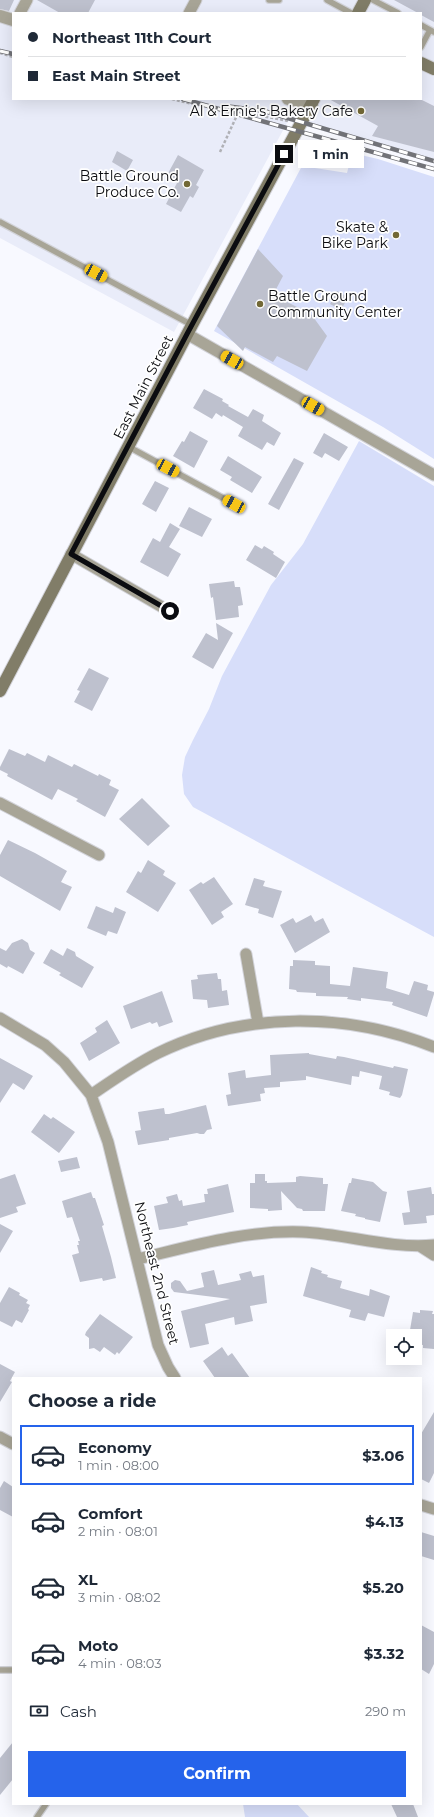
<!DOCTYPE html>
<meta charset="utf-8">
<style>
:root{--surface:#fff;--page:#f2f2f3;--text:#1f2937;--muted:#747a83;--line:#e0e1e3;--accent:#2563eb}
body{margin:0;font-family:Montserrat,sans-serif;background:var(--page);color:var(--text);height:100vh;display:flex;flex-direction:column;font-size:15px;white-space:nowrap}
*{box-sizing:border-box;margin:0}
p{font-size:13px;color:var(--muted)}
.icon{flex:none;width:22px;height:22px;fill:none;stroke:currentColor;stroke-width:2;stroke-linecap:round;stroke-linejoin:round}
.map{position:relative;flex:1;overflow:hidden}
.panel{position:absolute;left:12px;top:1377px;width:410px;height:428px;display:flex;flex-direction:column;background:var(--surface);border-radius:0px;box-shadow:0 4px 16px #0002}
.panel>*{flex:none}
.top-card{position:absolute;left:12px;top:12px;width:410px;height:88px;border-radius:0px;box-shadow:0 4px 16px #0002;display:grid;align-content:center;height:88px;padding:0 16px;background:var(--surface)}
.controls{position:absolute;left:386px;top:1329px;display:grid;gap:8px}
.controls a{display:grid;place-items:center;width:36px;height:36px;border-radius:0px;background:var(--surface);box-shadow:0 4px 16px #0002;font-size:20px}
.end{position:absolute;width:18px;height:18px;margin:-9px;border:5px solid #0b0c10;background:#fff;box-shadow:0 0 0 2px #fff}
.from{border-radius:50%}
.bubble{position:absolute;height:28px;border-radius:0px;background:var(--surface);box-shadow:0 4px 16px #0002;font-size:13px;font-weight:700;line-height:28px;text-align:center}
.car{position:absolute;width:12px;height:24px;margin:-12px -6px;border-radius:5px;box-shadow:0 0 3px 1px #0007;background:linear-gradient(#f5c518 24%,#345 0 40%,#f5c518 0 76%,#345 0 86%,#f5c518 0)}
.top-card b{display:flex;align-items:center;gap:14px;height:38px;font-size:15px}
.top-card b+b{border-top:1px solid var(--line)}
.top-card i{width:10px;height:10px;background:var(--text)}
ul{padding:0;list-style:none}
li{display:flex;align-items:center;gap:12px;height:60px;margin:0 8px 6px;padding:0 8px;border:2px solid transparent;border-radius:0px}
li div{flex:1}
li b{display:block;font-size:15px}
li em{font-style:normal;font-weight:700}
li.current{border-color:var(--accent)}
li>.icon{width:36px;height:36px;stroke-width:1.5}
h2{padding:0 16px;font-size:18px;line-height:48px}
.pay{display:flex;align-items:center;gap:10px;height:44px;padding:0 16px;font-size:15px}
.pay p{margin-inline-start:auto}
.button{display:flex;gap:8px;margin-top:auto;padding:8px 16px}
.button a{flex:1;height:46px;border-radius:0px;background:var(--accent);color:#fff;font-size:16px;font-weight:700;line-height:46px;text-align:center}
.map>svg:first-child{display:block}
.built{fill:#e9ecf9;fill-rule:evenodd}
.green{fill:#d7defa}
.building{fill:#bec1ce}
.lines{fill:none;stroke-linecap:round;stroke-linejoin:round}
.service-casing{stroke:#d2d3d9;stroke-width:8}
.minor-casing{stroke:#d2d3d9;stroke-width:13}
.tertiary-casing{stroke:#d2d3d9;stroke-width:14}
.secondary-casing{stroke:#d2d3d9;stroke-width:14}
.path{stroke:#b0b1b6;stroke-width:2.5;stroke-dasharray:3 2;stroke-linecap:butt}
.service{stroke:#a8a597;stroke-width:5.5}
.minor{stroke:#a8a597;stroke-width:11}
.tertiary{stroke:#a8a597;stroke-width:12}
.secondary{stroke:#817d68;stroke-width:12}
.rail-casing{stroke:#727378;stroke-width:4.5}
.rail{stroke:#fff;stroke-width:3;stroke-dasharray:9;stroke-linecap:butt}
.route{stroke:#0b0c10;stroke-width:5}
.poi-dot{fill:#726835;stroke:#fff;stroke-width:1.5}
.labels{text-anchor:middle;stroke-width:3.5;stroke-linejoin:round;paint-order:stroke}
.poi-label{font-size:14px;fill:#0b0c10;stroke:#fff;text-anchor:end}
.street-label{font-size:14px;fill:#0b0c10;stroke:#fff}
</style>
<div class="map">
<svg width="434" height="1817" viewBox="0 0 434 1817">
<rect width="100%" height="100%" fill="#f8f9ff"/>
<path class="built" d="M0,0h434v163l-146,-42 -114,211 -174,-94zM13,13h408v86h-408z"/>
<path class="green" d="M352,153l26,6 56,18v282l-51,-32 -169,-96 88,-165 45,7z
M359,441l75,45v451l-241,-130 -9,-13 -2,-19 3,-18 8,-17 16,-31 13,-33 49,-91 32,-41z
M243,1804h54l12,13h-64z"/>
<path class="building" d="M0,0h14l-5,11 -9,-2z
M37,0h58l-7,13h-28z
M394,0h40v22l-13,-7v-2h-3z
M329,99h91l14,7v46l-62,-16 6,-10z
M117,151l16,9 -6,11 -15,-9z
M178,155l26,15 -8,15 3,2 -6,11 -3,-2 -9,16 -15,-8 11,-21 -11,-6z
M258,249l25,27 -10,19 38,19 16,22 -20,35 -30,-15 -4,6 -28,-15 -2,4 -26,-25z
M337,291l11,6 -7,13 -11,-6z
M204,389l19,10 -1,2 7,4 -1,1 20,11 5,-8 11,6 -2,6 19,12 -7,13 -7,-4 -5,8 -24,-14 5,-9 -20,-12 -1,2 -6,-4 -4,6 -19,-11z
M190,431l18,10 -14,27 -21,-12 9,-15 2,1z
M324,433l24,14 -9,14 -14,-8 -3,5 -9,-5z
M228,456l34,21 -10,16 -22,-13 2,-3 -12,-7z
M294,458l10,5 -25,47 -11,-6z
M155,481l14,7 -13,24 -14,-8z
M189,507l23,12 -10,18 -23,-11z
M170,523l10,6 -11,18 12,7 -13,23 -28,-15 13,-24 7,4z
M255,545l7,4 2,-3 10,6 -1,2 12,8 -9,16 -30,-18z
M234,581l1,6h5l3,18 -5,1 1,11 -23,3 -3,-23 -2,1 -2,-14z
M216,623l17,10 -20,36 -21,-12 14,-24 12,7z
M89,668l20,10 -17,33 -18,-9 6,-11 -3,-1z
M9,749l16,7 2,-3 18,9 3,-7 24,12 2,-3 24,12 1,-2 12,6 -2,5 10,5 -14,27 -29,-16 2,-2 -20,-10 -6,11 -45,-24 1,-2 -8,-4v-3z
M142,798l28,28 -22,20 -29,-27z
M8,840l27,13 32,18 -6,11 11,5 -12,24 -60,-35v-21z
M148,860l17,11 -2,4 13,8 -18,29 -32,-20 12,-21 3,2z
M214,877l19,27 -12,8 3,5 -12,8 -23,-35 12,-8 2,2z
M254,878l11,3 -2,5 19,5 -9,27 -15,-5 1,-4 -14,-4z
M96,906l17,7 2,-6 11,5 -9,22 -9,-3 -2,5 -19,-8z
M311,915l4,7 8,-4 7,14 -35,21 -15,-28 13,-7 3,5z
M22,939l6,4 2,7 5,3 -12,21 -15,-8 -1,2 -7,-4v-16l6,3 6,-8z
M67,948l8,4 1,4 18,11 -12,21 -23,-13 2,-2 -18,-10 8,-14 12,7z
M293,960l22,1v4l15,1v18l20,2 3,-19 35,5 -2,16 23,7 5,-14 14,4 -1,5 7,2v2l-7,23 -35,-12 1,-3 -32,-4v3l-14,-2 1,-2 -32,-1v-3l-19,-1 -1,-2 -7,-1 1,-23h3z
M217,973l1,6h3l1,12 5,-1 2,15 -21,3 -1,-8 -14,-1 -2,-19 7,-1 -1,-4z
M162,991l11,31 -14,5 -2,-5 -5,2 -2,-2 -19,7 -8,-23z
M107,1020l13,23 -31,18 -9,-18 17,-11 -2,-4z
M309,1053v1l27,5 1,-3 7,1 49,11 1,-2 14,3 -6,26 -2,3 -11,-3 1,-3 -11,-3 3,-13 -22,-5 -1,6 -7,-1 -1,9 -45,-9v4l-26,2v5l-16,1 1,5 -5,1 1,7 -33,5 -2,-11 5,-1 -3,-21 17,-3 1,8 25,-3 -1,-20z
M0,1058l33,18 -9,14 -11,-7 -13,20z
M206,1105l6,24 -5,1 -3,4h-4l-3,-1 -28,5v2l-31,5 -3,-14 6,-1 -3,-18 26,-4 1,6h4z
M44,1114l7,5 2,-2 22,15 -16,21 -28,-21z
M77,1157l3,11 -19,4 -3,-11z
M15,1174l11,30 -10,3 2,5 -18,6v-39z
M255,1174h10v7h2v2l29,-1v-5l4,-1 23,2v6h5l-3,27h-22l-1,-2 -5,-1 -16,-17 1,19 -14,1v-2l-18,-1v-25h5z
M352,1178l21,4 10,9 4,1 -7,30 -15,-3v-1l-10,-2 1,-2 -15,-3 8,-28h2z
M228,1184l6,28 -47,10 1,3 -15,3 -14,2 -5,-24 14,-3 -2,-6 11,-3 2,7 3,-1 1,6 22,-4 -1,-8h4l-1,-5z
M431,1187l1,7h2v21l-8,1 1,7 -23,2 -2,-12 8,-1 -3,-21z
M91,1192l2,6h2l9,27 -2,1 9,31 5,21 -13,3 -1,-3 -22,4 -8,-27 7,-2 -2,-8h2l-1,-4h2l-8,-24 -5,1 -5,-17z
M0,1224l13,7 -13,22z
M311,1267l11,4 -1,2 7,2 -1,2 15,4 -2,7 29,8 1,-7 20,7 -6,21 -16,-4 -3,8 -16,-4 2,-7 -48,-14z
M214,1270l4,15 23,-5 -2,-6 12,-3 2,6 11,-2 3,28 -17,3 3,15 -18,4 -1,-8 -29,7 4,20 -19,4 -9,-37 49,-12 -56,-7 -3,-4v-5l4,-3 5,1 7,10 17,-4 -3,-14z
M9,1287l11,6 -1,2 9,5 -2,3 4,2 -2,4 1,1 -7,13 -6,-3 -4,7 -12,-6v-18z
M420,1310l13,1 -1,3h2v35l-11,-1v-3l-8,-1v-8h-6l4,-24 7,1z
M100,1314l33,23 -14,17 -2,-2 -2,3 -11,-8 -4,5 -6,-4 -5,1v-11l-4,-3 1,-3z
M222,1347l6,9 4,-3 18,25h-35l-12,-17z
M0,1364l15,8 -5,9 2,1 -12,20z
M434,1412v61l-5,10 -8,-4v-45z
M4,1481l9,6v30l-13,-7v-22z
M421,1532l13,4v24l-13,-4z
M421,1625l13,7v32l-5,10 -8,-5z
M13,1742v37l-13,16v-37z
M391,1804h22l5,13h-21z"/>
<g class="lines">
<g class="service-casing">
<path id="service" d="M269,0h10
M327,0l24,13
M373,0l25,13
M421,25l13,7
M421,47l9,-17
M0,222l192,103
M129,447l105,57
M0,1670h13
M37,1817l9,-13"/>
</g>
<g class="minor-casing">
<path id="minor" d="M20,13l7,-13
M189,13l7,-13
M187,334l247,141
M71,554l98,57
M0,803l99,52
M246,954l12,69
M0,1018l45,27 19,17 27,33 17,47 50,203 10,22 7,11
M91,1095c22,-15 43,-30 67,-42 86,-42 188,-41 276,-6
M420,1246l14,9
M138,1259c54,-13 108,-29 164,-27 45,2 86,17 132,13
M0,1437l13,7
M421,1505l13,4"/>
</g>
<g class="tertiary-casing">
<path id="tertiary" d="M0,16l13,4
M288,99l24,5"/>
</g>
<g class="secondary-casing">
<path id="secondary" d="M358,13l7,-13
M421,63l13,6
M0,691l192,-366 122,-226"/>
</g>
<path class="path" d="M0,53l13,4
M172,99c38,10 78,14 116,22
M220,152l19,-41"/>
<use href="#service" class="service"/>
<use href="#minor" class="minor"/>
<use href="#tertiary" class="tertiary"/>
<use href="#secondary" class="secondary"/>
<g class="rail-casing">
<path id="rail" d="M0,51l13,3
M183,99l251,70
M225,106l39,5 170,50"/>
</g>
<use href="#rail" class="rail"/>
</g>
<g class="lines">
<path class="route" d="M170,611l-99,-57 116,-220 97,-180"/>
</g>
<g class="poi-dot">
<circle cx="361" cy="111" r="4"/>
<circle cx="187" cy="184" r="4"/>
<circle cx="396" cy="235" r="4"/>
<circle cx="260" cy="304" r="4"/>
</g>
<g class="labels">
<g class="poi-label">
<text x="353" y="116">Al &amp; Ernie's Bakery Cafe</text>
<text x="179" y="181">Battle Ground<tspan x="179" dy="16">Produce Co.</tspan></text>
<text x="388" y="232">Skate &amp;<tspan x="388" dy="16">Bike Park</tspan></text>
<text x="268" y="301" text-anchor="start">Battle Ground<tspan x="268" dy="16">Community Center</tspan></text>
</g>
<g class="street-label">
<text transform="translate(143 387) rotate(-63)" y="5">East Main Street</text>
<text transform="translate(157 1273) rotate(76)" y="5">Northeast 2nd Street</text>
</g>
</g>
</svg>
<div class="controls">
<a><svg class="icon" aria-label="locate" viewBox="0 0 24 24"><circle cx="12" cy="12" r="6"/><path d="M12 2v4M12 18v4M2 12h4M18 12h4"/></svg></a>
</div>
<i class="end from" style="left:170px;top:611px"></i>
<i class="end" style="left:284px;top:154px"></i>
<div class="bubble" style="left:298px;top:140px;width:66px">1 min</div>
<i class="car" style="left:96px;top:273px;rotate:118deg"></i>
<i class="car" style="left:232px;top:360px;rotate:300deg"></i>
<i class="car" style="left:313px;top:406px;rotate:120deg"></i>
<i class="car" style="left:168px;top:468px;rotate:118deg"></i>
<i class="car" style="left:234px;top:504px;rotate:299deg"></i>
<div class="top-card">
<b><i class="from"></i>Northeast 11th Court</b>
<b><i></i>East Main Street</b>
</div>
<section class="panel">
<h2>Choose a ride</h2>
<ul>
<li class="current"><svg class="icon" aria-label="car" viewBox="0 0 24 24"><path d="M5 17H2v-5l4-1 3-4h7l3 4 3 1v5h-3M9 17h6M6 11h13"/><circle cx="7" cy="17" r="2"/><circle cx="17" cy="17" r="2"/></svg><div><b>Economy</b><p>1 min · 08:00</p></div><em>$3.06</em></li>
<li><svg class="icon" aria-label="car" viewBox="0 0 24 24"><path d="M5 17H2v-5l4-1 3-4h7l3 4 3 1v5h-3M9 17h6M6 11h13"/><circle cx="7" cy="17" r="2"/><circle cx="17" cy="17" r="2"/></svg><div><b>Comfort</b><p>2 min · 08:01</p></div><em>$4.13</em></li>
<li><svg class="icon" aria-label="car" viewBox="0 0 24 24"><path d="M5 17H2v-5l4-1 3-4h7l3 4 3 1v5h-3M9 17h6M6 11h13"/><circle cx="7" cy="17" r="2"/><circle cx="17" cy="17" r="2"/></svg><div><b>XL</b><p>3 min · 08:02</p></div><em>$5.20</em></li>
<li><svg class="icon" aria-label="car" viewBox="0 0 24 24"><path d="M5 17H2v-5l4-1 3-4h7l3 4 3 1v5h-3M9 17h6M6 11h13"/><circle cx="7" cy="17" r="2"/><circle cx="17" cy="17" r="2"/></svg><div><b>Moto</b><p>4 min · 08:03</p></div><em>$3.32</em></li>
</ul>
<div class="pay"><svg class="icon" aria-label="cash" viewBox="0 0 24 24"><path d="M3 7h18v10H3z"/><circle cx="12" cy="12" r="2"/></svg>Cash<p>290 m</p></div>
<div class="button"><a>Confirm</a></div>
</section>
</div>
